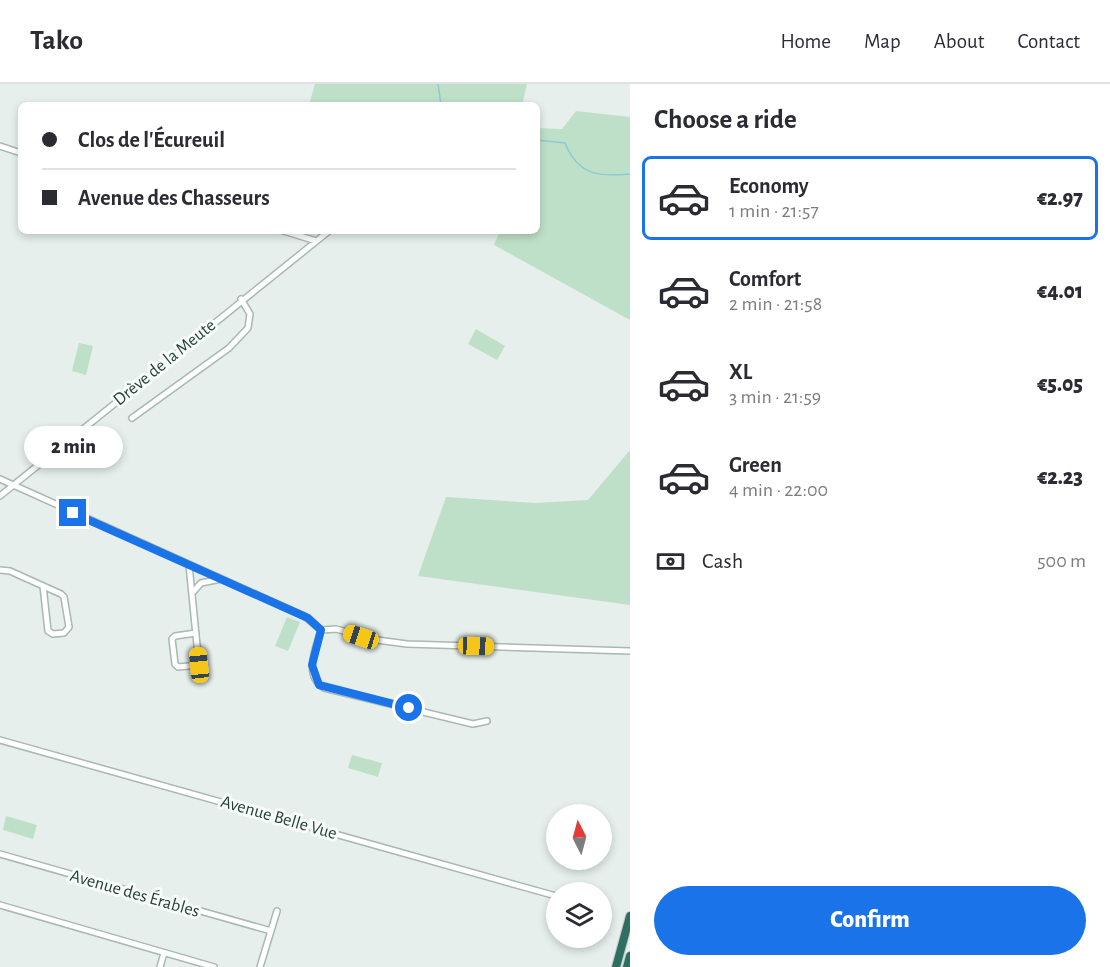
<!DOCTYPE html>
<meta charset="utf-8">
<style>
:root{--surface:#fff;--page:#f7f7f7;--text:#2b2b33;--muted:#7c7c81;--line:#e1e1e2;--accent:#1a73e8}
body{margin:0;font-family:"Alegreya Sans",sans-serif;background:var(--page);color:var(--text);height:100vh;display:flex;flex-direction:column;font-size:22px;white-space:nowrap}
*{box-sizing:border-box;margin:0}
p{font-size:20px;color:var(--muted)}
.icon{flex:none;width:33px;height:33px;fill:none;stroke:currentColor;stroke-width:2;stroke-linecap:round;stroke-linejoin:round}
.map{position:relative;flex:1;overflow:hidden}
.details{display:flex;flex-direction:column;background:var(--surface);width:480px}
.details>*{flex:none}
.banner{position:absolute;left:18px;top:18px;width:522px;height:132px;border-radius:9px;box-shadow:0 3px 9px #0003;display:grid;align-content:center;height:132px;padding:0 24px;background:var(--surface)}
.needle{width:39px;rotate:354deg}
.fabs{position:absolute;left:546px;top:720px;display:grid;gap:12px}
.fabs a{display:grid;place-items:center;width:66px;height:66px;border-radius:50%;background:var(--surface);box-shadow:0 3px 9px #0003;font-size:30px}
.end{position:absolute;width:27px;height:27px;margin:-14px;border:8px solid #1a73e8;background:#fff;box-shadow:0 0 0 3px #fff}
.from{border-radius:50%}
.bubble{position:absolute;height:42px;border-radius:21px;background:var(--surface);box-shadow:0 3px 9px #0003;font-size:20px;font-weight:800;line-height:42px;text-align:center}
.car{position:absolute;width:18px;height:36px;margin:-18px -9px;border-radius:8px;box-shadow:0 0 4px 2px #0007;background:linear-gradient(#f5c518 24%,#345 0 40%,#f5c518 0 76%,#345 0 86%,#f5c518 0)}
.banner b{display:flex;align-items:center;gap:21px;height:57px;font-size:22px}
.banner b+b{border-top:2px solid var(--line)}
.banner i{width:15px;height:15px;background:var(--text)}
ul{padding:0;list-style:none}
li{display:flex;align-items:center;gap:18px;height:84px;margin:0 12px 9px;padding:0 12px;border:3px solid transparent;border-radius:9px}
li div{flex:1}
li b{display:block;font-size:22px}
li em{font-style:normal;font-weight:800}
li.current{border-color:var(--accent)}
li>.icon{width:54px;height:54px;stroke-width:1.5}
h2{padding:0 24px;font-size:27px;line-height:72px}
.pay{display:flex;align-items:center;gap:15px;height:66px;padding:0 24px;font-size:22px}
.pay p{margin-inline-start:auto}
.action{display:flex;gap:12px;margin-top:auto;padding:12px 24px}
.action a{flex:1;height:69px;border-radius:36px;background:var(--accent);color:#fff;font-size:24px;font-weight:800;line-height:69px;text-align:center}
header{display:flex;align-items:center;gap:36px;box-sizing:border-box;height:84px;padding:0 30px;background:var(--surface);border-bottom:2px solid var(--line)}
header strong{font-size:28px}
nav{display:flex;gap:33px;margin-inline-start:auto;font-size:21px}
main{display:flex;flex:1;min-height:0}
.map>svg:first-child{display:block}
.green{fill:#bfe0c8}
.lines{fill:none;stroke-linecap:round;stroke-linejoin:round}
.stream{stroke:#8ec9d4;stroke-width:1.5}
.minor-casing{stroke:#a8b8b2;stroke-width:8}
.highway-casing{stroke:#c2cac8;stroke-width:10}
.minor{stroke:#fff;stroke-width:5}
.highway{stroke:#2f6f62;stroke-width:8}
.route{stroke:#1a73e8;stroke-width:8}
.labels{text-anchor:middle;stroke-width:6;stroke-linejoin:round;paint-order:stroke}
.street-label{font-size:18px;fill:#24423a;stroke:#f7fbf9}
</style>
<header>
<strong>Tako</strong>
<nav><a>Home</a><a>Map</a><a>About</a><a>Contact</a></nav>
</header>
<main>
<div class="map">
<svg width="630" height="883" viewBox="0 0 630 883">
<rect width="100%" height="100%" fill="#e6efeb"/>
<path class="green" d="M315,0h212l-5,21h-213z
M576,27l54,6v203l-136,-75 6,-14h37v-103l25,1z
M476,245l29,17 -8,14 -29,-16z
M79,259l14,3 -7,29 -14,-4z
M630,366v155l-212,-29 28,-79 89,6 53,-3z
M287,533l13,5 -12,29 -13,-5z
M352,671l30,8 -4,14 -30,-9z
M6,732l31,9 -4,14 -30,-9z"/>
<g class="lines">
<path class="stream" d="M438,0l3,21
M537,56l28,3c13,32 33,34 65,31"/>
<g class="minor-casing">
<path id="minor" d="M0,62l21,7
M284,147l32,10
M132,334l97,-70 19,-20 2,-14 -9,-15
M0,395l304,137 17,14 15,-1 41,11 30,4 223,7
M0,412l329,-265
M189,481l10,100 -21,2 -3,-3 -3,-25 3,-3 21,-3
M0,486l10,1 51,23 3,3 5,30 -5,6 -11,1 -5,-3 -5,-45
M193,508l8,-9 20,-4
M321,546c-5,18 -18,46 3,58l149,36 14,-3
M0,656l556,156
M0,770l271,77
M0,821l214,62
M602,825l1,1
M160,883l4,-14
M260,883l17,-56"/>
</g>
<g class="highway-casing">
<path id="highway" d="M616,883l14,-51
M627,883l3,-11"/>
</g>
<use href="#minor" class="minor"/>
<use href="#highway" class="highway"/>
</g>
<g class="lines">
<path class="route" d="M73,429l235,105 13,12 -9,35 7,20 90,23"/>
</g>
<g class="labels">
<g class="street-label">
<text transform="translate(164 278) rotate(-39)" y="6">Drève de la Meute</text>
<text transform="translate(279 733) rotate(16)" y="6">Avenue Belle Vue</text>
<text transform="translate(135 809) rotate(16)" y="6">Avenue des Érables</text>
</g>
</g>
</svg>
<div class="fabs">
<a><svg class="needle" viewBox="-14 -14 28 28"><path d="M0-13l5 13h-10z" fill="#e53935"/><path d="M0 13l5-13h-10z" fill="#7c7c81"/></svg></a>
<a><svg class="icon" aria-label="layers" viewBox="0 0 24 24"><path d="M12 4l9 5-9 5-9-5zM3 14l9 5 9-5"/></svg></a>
</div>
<i class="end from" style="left:409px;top:624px"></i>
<i class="end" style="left:73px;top:429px"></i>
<div class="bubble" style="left:24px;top:342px;width:99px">2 min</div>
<i class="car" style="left:361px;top:553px;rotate:288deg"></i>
<i class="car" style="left:476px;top:562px;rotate:92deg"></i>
<i class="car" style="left:199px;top:581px;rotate:354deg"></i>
<div class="banner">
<b><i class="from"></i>Clos de l'Écureuil</b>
<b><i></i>Avenue des Chasseurs</b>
</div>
</div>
<section class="details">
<h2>Choose a ride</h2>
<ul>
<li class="current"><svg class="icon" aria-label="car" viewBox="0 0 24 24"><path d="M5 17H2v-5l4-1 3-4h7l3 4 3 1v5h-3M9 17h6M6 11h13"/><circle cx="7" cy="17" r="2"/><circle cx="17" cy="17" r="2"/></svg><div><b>Economy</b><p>1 min · 21:57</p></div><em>€2.97</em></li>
<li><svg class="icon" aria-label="car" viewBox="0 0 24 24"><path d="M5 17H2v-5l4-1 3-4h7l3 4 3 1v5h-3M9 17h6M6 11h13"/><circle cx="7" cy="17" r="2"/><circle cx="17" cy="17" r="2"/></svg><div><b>Comfort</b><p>2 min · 21:58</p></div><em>€4.01</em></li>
<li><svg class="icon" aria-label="car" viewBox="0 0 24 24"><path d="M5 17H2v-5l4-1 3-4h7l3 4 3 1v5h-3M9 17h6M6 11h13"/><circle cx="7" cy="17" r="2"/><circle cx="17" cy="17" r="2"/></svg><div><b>XL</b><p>3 min · 21:59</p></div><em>€5.05</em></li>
<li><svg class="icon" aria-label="car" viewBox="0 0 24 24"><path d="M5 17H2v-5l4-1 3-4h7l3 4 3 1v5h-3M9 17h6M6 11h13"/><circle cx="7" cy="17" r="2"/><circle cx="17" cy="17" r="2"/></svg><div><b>Green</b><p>4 min · 22:00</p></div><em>€2.23</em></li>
</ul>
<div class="pay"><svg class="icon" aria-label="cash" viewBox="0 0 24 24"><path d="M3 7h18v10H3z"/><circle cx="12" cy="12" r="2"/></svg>Cash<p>500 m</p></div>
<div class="action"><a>Confirm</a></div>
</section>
</main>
